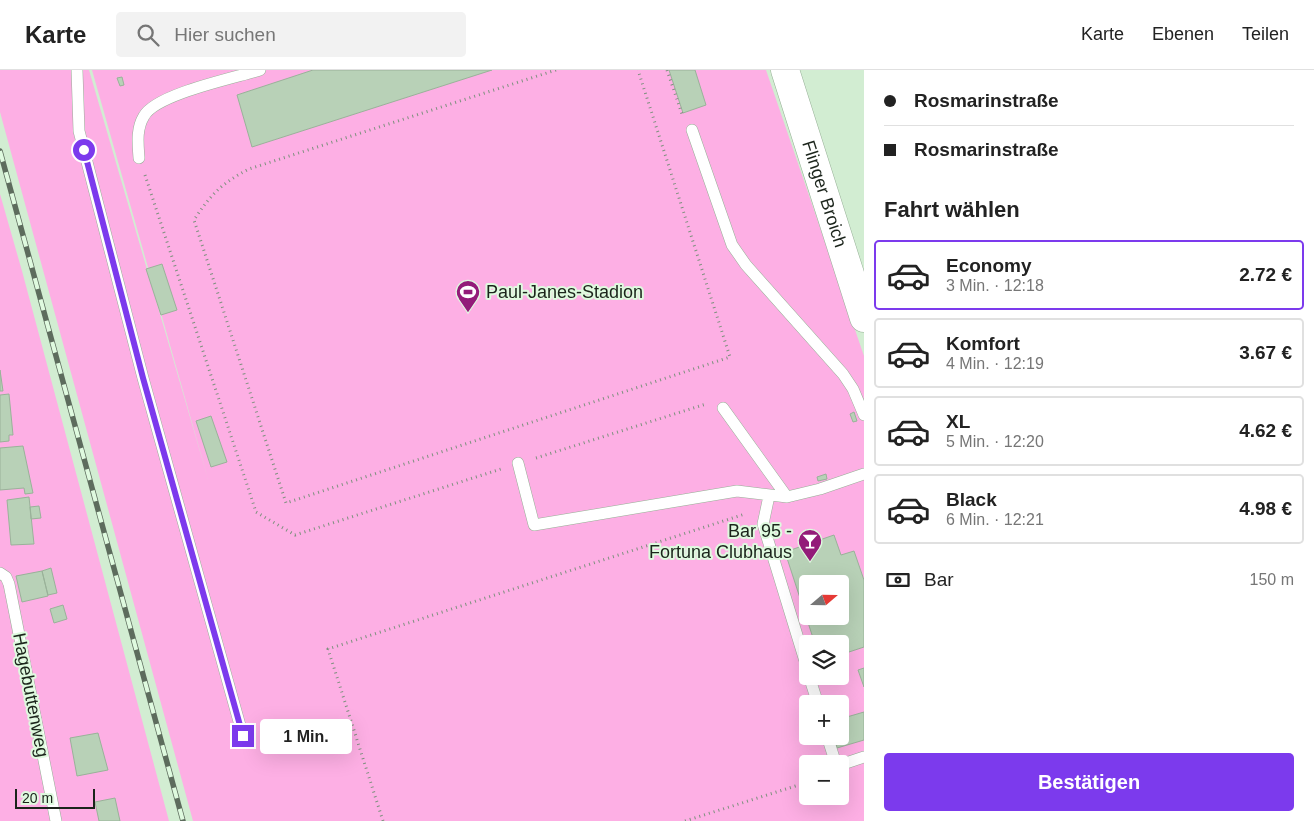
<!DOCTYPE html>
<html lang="de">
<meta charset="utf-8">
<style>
:root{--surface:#fff;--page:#f2f2f2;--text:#222;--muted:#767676;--line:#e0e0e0;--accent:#7c3aed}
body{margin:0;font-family:Arial,sans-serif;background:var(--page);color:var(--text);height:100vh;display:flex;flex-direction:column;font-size:19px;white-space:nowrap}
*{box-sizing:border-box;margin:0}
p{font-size:16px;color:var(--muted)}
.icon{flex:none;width:28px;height:28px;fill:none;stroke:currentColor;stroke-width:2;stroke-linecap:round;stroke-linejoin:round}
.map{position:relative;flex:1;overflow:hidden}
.panel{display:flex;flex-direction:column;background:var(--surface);width:450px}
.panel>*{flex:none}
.hud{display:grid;align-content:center;height:110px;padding:0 20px;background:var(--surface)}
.needle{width:32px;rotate:70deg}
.fabs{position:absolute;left:799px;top:505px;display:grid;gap:10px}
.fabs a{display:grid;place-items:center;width:50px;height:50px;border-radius:5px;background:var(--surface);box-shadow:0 5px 20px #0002;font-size:25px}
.scale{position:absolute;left:15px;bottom:12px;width:80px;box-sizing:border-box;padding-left:5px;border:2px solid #1b241b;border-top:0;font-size:14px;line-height:18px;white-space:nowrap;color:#1b241b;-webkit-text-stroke:4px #dffadf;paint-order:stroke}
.end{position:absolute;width:22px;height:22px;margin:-11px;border:6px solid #7c3aed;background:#fff;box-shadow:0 0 0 2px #fff}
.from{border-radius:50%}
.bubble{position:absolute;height:35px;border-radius:5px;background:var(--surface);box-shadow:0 5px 20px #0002;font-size:16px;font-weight:700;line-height:35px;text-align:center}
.hud b{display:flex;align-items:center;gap:18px;height:48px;font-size:19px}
.hud b+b{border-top:1px solid var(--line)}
.hud i{width:12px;height:12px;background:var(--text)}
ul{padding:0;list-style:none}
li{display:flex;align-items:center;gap:15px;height:70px;margin:0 10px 8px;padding:0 10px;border:2px solid var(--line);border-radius:5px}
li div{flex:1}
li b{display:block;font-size:19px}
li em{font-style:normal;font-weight:700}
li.active{border-color:var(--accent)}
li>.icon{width:45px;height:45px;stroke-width:1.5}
h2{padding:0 20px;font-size:22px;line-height:60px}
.pay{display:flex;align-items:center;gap:12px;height:55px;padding:0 20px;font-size:19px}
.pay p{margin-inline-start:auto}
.button{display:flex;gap:10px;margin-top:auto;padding:10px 20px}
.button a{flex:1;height:58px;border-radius:5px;background:var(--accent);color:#fff;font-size:20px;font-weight:700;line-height:58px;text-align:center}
header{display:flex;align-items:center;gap:30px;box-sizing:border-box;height:70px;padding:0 25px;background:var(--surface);border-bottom:1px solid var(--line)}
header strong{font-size:24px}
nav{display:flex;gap:28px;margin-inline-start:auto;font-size:18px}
.search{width:350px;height:45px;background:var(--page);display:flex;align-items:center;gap:12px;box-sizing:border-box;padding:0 18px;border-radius:5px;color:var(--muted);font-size:19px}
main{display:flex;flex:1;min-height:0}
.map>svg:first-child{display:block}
.green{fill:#fdafe4;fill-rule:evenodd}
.building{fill:#b8d1b7;stroke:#99b299;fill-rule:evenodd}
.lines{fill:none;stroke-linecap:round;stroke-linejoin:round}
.service-casing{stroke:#96af96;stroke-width:12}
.tertiary-casing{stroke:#96af96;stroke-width:29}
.path{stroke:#7e917e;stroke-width:3;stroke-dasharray:1 4;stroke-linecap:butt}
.service{stroke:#fff;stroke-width:11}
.tertiary{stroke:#fff;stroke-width:28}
.rail-casing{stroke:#5d6c5d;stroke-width:5.5}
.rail{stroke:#dffadf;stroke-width:4;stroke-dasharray:11;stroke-linecap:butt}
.route{stroke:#7c3aed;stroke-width:6}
.labels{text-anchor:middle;stroke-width:4;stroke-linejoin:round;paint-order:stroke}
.street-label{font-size:18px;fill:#1b241b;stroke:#dffadf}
.poi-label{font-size:18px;fill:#1b241b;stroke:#dffadf;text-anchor:start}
</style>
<header>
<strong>Karte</strong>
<div class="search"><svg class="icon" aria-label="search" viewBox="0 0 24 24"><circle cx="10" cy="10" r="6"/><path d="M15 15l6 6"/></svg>Hier suchen</div>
<nav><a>Karte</a><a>Ebenen</a><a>Teilen</a></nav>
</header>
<main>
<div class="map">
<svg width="864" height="751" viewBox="0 0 864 751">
<rect width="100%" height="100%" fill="#d2edd2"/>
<path class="green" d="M0,0h89l119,409 -116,-409h674l98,286v465h-671l-193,-709zM808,514h32v32h-32zM808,574h32v32h-32zM808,634h32v32h-32zM808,694h32v32h-32z
M0,124l22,77 147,550h-169z"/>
<path class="building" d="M313,0h179l-240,77 -15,-52z
M669,0h26l11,35 -23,8z
M122,7l2,8 -4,1 -3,-8z
M162,194l15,46 -16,5 -15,-46z
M0,300l3,21h-3z
M9,324l4,41h-4v6l-9,1v-47z
M854,342l3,9 -4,1 -3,-8z
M211,346l16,46 -16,5 -15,-46z
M23,376l10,47 -8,1 -1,-6 -24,2v-42z
M826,404l1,5 -9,2 -1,-4z
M29,427l5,47 -23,1 -4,-45z
M39,436l2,12 -10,1 -1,-12z
M834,465l7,20 13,-4 10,29v67l-24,8v-11h-25l-30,-92zM808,514h32v32h-32z
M51,498l6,25 -9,2 -6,-24z
M42,501l6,25 -26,6 -6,-26z
M63,535l4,14 -13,4 -4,-14z
M864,598v19l-6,-17z
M864,642v28l-27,8 -3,-12h6v-17z
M98,663l10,37 -31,6 -7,-38z
M115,728l5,23h-21l-4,-19z"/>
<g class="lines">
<g class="service-casing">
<path id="service" d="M77,0l2,61 64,247 100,358
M692,60l40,115 14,20 97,109 10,15 11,26
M139,88c-1,-14 -3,-29 5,-42 12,-22 90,-38 116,-46
M723,338l64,89
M518,393l16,62 203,-34 50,6 33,-8 44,-15
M769,426l-6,28 45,147
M0,503l6,4 3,7 47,237
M809,606l9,28
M827,666l9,28
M840,695l24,-8"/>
</g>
<g class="tertiary-casing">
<g id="tertiary">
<path id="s1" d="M785,0l79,248"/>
</g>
</g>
<path class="path" d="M556,0l-307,99c-27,14 -38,25 -55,51l92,283 444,-146 -92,-287
M667,0l15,44
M145,105l111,337 39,23 206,-66
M536,388l170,-54
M383,751l-55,-172 417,-135
M685,751l123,-39"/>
<use href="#service" class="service"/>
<use href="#tertiary" class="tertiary"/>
<g class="rail-casing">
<path id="rail" d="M0,81l183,670"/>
</g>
<use href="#rail" class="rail"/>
</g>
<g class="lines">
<path class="route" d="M84,80l59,228 100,358"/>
</g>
<defs>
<g id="stadium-pin" transform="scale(1.25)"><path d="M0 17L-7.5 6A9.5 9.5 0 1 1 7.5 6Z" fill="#931b79" stroke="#dffadf"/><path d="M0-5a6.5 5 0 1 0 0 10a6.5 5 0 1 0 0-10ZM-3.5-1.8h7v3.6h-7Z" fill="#fff"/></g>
<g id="bar-pin" transform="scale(1.25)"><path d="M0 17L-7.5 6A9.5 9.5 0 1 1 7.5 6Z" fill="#931b79" stroke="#dffadf"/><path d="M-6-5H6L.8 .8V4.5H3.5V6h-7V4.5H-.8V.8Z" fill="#fff"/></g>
</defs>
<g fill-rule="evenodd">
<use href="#stadium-pin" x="468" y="222"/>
<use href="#bar-pin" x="810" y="471"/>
</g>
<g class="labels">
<g class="street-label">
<text dy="6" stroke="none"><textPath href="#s1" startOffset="130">Flinger Broich</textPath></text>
<text transform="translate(31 625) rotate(79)" y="6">Hagebuttenweg</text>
</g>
<g class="poi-label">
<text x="486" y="228">Paul-Janes-Stadion</text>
<text x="792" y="467" text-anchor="end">Bar 95 -<tspan x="792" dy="21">Fortuna Clubhaus</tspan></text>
</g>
</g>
</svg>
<div class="fabs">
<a><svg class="needle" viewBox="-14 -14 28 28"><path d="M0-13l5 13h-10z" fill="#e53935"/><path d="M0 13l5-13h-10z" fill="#767676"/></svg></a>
<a><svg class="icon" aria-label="layers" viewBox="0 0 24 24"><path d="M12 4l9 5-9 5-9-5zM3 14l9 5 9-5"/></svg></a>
<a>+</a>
<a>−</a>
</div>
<div class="scale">20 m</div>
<i class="end from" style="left:84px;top:80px"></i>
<i class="end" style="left:243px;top:666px"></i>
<div class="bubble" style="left:260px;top:649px;width:92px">1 Min.</div>
</div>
<section class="panel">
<div class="hud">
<b><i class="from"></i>Rosmarinstraße</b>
<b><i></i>Rosmarinstraße</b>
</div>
<h2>Fahrt wählen</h2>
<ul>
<li class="active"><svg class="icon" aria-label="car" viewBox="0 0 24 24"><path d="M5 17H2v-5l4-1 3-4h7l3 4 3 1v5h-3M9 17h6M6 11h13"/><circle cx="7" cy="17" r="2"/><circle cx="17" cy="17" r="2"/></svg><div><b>Economy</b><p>3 Min. · 12:18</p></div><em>2.72 €</em></li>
<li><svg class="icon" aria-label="car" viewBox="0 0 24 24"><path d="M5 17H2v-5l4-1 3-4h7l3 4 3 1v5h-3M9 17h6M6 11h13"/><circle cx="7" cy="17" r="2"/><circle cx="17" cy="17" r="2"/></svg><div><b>Komfort</b><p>4 Min. · 12:19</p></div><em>3.67 €</em></li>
<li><svg class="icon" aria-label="car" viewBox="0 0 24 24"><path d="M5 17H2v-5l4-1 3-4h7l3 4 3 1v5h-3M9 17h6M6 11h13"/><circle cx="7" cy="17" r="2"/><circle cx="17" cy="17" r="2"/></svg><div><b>XL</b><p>5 Min. · 12:20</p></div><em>4.62 €</em></li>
<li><svg class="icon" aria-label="car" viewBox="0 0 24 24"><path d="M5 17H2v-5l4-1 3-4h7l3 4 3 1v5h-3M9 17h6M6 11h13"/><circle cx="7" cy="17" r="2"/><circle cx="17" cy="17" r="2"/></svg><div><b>Black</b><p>6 Min. · 12:21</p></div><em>4.98 €</em></li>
</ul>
<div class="pay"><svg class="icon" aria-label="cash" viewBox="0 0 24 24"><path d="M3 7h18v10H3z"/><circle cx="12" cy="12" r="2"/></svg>Bar<p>150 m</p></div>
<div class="button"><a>Bestätigen</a></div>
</section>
</main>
